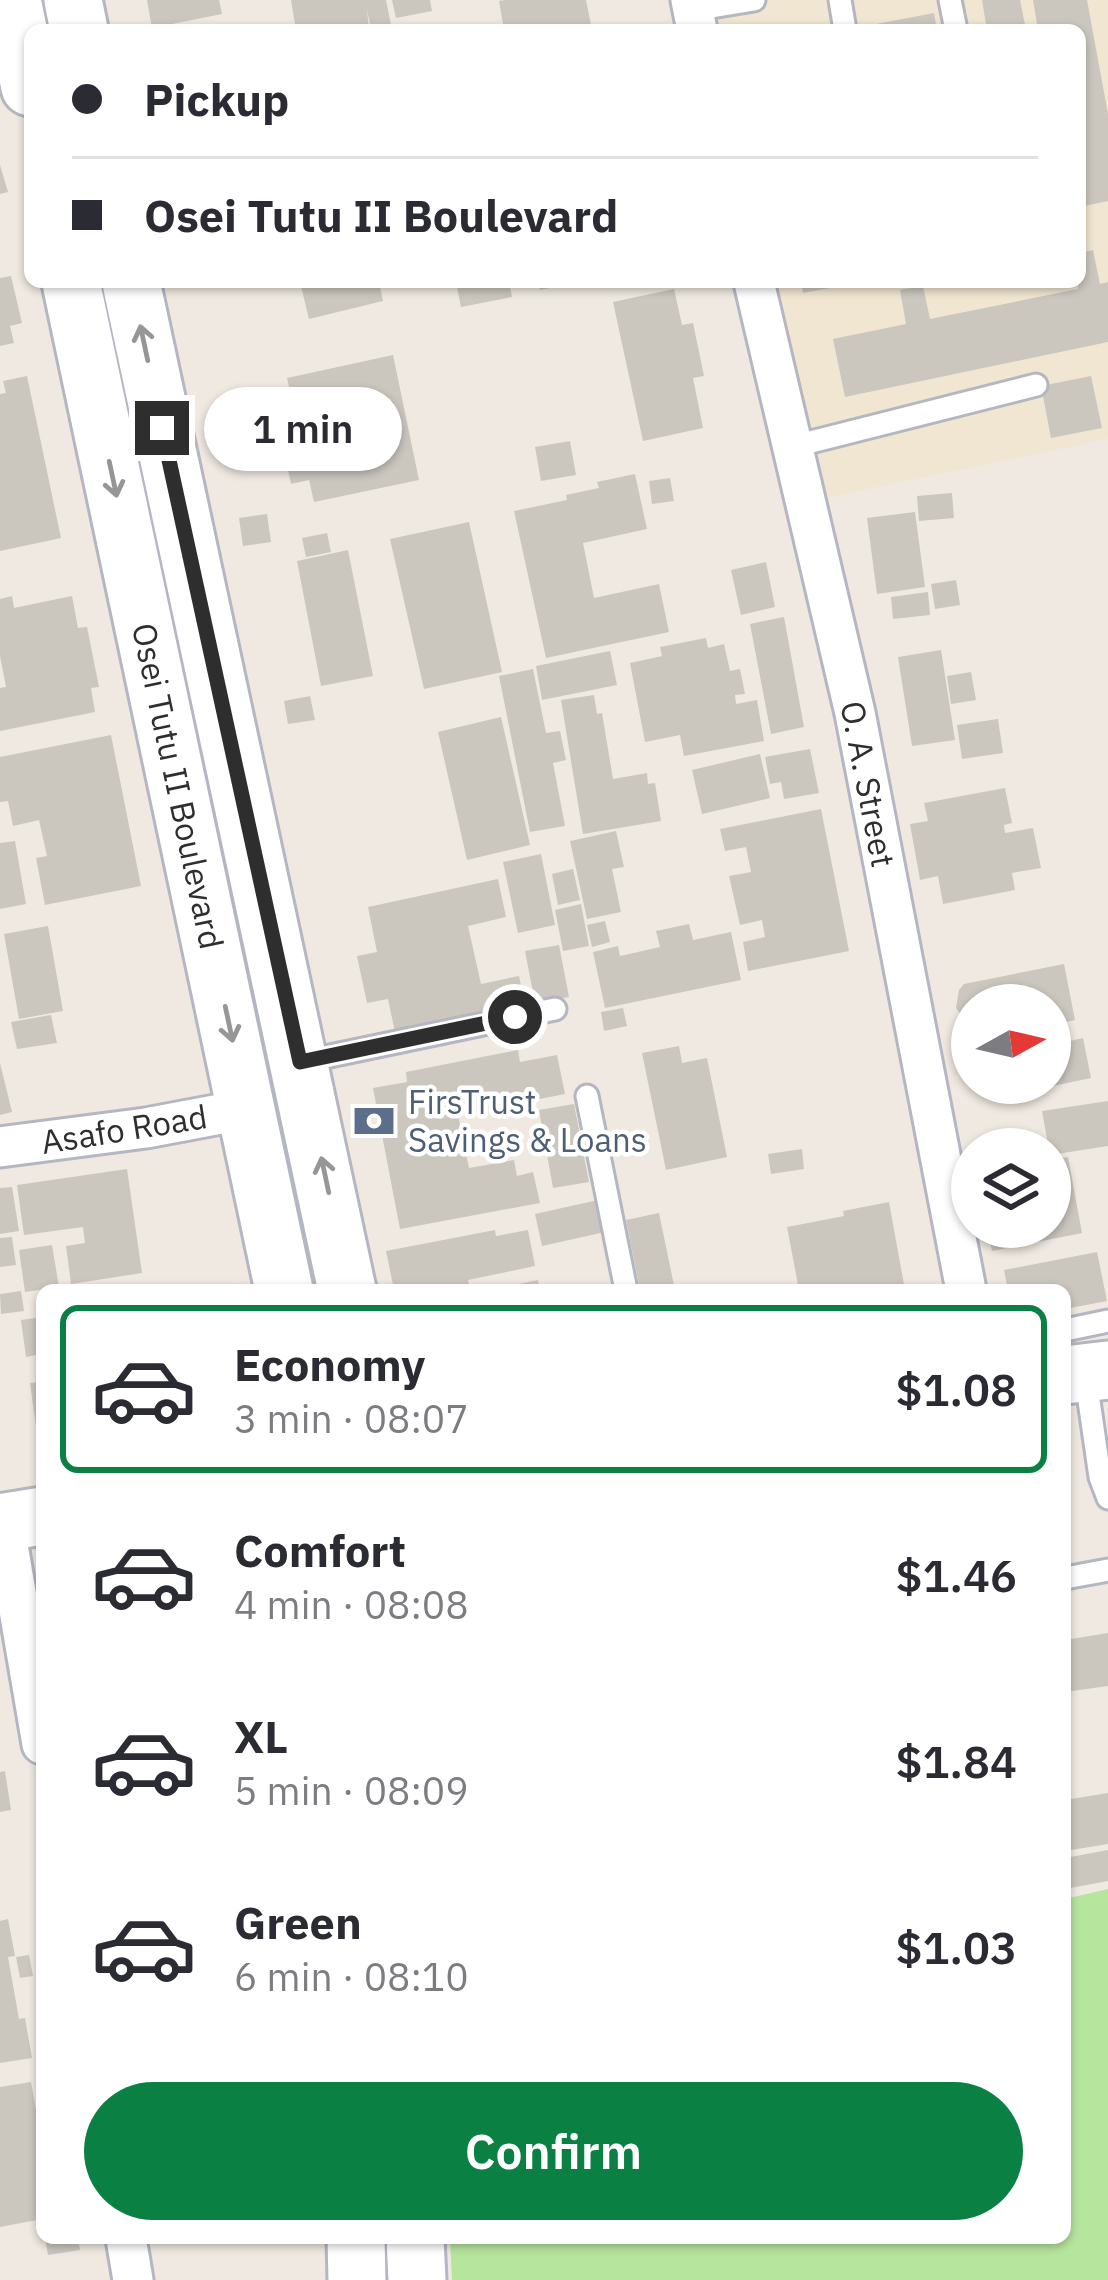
<!DOCTYPE html>
<meta charset="utf-8">
<style>
:root{--surface:#fff;--page:#f2f2f3;--text:#2b2b33;--muted:#7c7c81;--line:#e1e1e2;--accent:#0b8043}
body{margin:0;font-family:"IBM Plex Sans",sans-serif;background:var(--page);color:var(--text);height:100vh;display:flex;flex-direction:column;font-size:45px;white-space:nowrap}
*{box-sizing:border-box;margin:0}
p{font-size:39px;color:var(--muted)}
.icon{flex:none;width:66px;height:66px;fill:none;stroke:currentColor;stroke-width:2;stroke-linecap:round;stroke-linejoin:round}
.map{position:relative;flex:1;overflow:hidden}
.sheet{position:absolute;left:36px;top:1284px;width:1035px;height:960px;display:flex;flex-direction:column;background:var(--surface);border-radius:18px;box-shadow:0 3px 9px #0004}
.sheet>*{flex:none}
.banner{position:absolute;left:24px;top:24px;width:1062px;height:264px;border-radius:18px;box-shadow:0 3px 9px #0004;display:grid;align-content:center;height:264px;padding:0 48px;background:var(--surface)}
.needle{width:78px;rotate:82deg}
.buttons{position:absolute;left:951px;top:984px;display:grid;gap:24px}
.buttons a{display:grid;place-items:center;width:120px;height:120px;border-radius:50%;background:var(--surface);box-shadow:0 3px 9px #0004;font-size:60px}
.end{position:absolute;width:54px;height:54px;margin:-27px;border:15px solid #2e2e2e;background:#fff;box-shadow:0 0 0 6px #fff}
.from{border-radius:50%}
.bubble{position:absolute;height:84px;border-radius:42px;background:var(--surface);box-shadow:0 3px 9px #0004;font-size:39px;font-weight:600;line-height:84px;text-align:center}
.banner b{display:flex;align-items:center;gap:42px;height:114px;font-size:45px}
.banner b+b{border-top:3px solid var(--line)}
.banner i{width:30px;height:30px;background:var(--text)}
ul{padding:21px 0 0;list-style:none}
li{display:flex;align-items:center;gap:36px;height:168px;margin:0 24px 18px;padding:0 24px;border:6px solid transparent;border-radius:18px}
li div{flex:1}
li b{display:block;font-size:45px}
li em{font-style:normal;font-weight:600}
li.selected{border-color:var(--accent)}
li>.icon{width:108px;height:108px;stroke-width:1.5}
.button{display:flex;gap:24px;margin-top:auto;padding:24px 48px}
.button a{flex:1;height:138px;border-radius:72px;background:var(--accent);color:#fff;font-size:48px;font-weight:600;line-height:138px;text-align:center}
.map>svg:first-child{display:block}
.education{fill:#f0e6d1}
.green{fill:#b6e59e}
.building{fill:#cbc7bf}
.lines{fill:none;stroke-linecap:round;stroke-linejoin:round}
.lane-casing{stroke:#b4b7c1;stroke-width:27}
.street-casing{stroke:#b4b7c1;stroke-width:45}
.secondary-casing{stroke:#b4b7c1;stroke-width:63}
.lane{stroke:#fff;stroke-width:21}
.street{stroke:#fff;stroke-width:39}
.secondary{stroke:#fff;stroke-width:57}
.oneway{stroke:#969696}
.route{stroke:#2e2e2e;stroke-width:15}
.labels{text-anchor:middle;stroke-width:9;stroke-linejoin:round;paint-order:stroke}
.street-label{font-size:33px;fill:#2e2e2e;stroke:#fff}
.service-label{font-size:33px;fill:#4e5e75;stroke:#fff;text-anchor:start}
</style>
<div class="map">
<svg width="1108" height="2280" viewBox="0 0 1108 2280">
<rect width="100%" height="100%" fill="#efe9e1"/>
<path class="education" d="M714,0h394v439l-284,59 -54,-216h310v-252h-360z"/>
<path class="green" d="M1108,1889v391h-656l-2,-42h615v-339z"/>
<path class="building" d="M147,0h72l3,14 -70,14z
M291,0h95l6,30h-21l-4,-21 2,21h-73z
M392,0h38l2,11 -36,7z
M505,0h81l6,30h-88l-5,-29z
M982,0h38l6,30h-39z
M1033,0h54l21,114v87l-28,6v-177h-42z
M934,13l3,17h-60l-1,-6z
M0,165l8,27 -8,2z
M1093,250l7,34 8,-2v60l-263,55 -12,-58 73,-15 -6,-34 23,-4 7,33 148,-30 2,-36z
M11,276l11,47 -12,3 4,17 -14,3v-68z
M300,282h79l4,19 -74,18z
M456,282h53l3,15 -51,10z
M538,282h30v2l-28,6z
M801,282h50v2l-48,9z
M674,289l8,36 11,-2 11,53 -11,2 10,50 -60,13 -30,-139z
M393,355l26,125 -105,22 -5,-22 -18,4 -15,-72 18,-3 -7,-31z
M27,376l34,162 -61,13v-157l6,-1 -3,-12z
M1091,376l11,52 -51,10 -10,-52z
M570,441l6,34 -35,6 -6,-34z
M635,474l12,55 -64,14 11,55 65,-14 10,48 -123,26 -32,-147 53,-11 -1,-5 33,-7 -2,-6z
M670,478l4,23 -22,3 -3,-23z
M952,493l2,25 -35,3 -2,-25z
M915,512l10,75 -48,7 -10,-76z
M267,514l4,28 -28,4 -4,-28z
M469,522l33,150 -78,17 -34,-150z
M327,533l4,19 -25,5 -4,-19z
M348,550l25,126 -52,10 -24,-125z
M766,562l9,45 -34,8 -10,-45z
M956,580l4,25 -25,4 -4,-25z
M928,592l2,23 -37,4 -2,-22z
M12,596l2,12 58,-12 6,32 9,-1 12,60 -8,1 4,24 -95,19v-43l6,-1 -6,-31v-57z
M784,617l20,110 -33,7 -21,-110z
M706,638l2,10 16,-4 6,27 10,-2 5,25 -10,1 1,9 21,-4 7,41 -80,15 -4,-21 -35,7 -15,-79 32,-7 -2,-9z
M941,650l14,90 -43,6 -14,-89z
M610,651l7,34 -75,15 -6,-34z
M533,669l13,64 14,-2 6,29 -13,3 12,63 -35,6 -31,-156z
M971,672l5,28 -25,4 -4,-28z
M594,695l3,19 5,-1 11,66 34,-6 1,11 7,-1 6,38 -78,13 -22,-134z
M310,696l5,24 -27,4 -4,-23z
M501,717l29,128 -63,15 -29,-128z
M998,719l5,34 -41,6 -5,-34z
M111,735l30,151 -96,19 -9,-47 11,-2 -8,-36 -26,6 -5,-25 -8,1v-45z
M810,749l9,44 -35,6 -3,-17 -11,2 -5,-27z
M760,754l10,44 -68,16 -10,-44z
M1005,788l7,35 -8,2 1,8 28,-5 8,40 -29,5 3,17 -72,14 -5,-28 -18,4 -10,-56 18,-3 -4,-18z
M821,809l28,142 -101,20 -5,-29 22,-5 -3,-17 -22,5 -11,-49 22,-4 -5,-25 -21,4 -5,-22z
M616,831l8,36 -12,2 9,43 -34,7 -17,-78z
M15,841l11,63 -26,5v-66z
M541,854l14,71 -37,8 -15,-71z
M573,869l7,31 -22,5 -6,-31z
M498,879l8,38 -38,9 13,58 38,-8 7,33 -130,28 -8,-38 -21,4 -10,-47 20,-4 -9,-45z
M581,904l8,42 -26,5 -8,-41z
M605,921l5,21 -18,5 -5,-22z
M689,924l4,16 38,-8 10,48 -136,28 -12,-56 25,-6 2,10 40,-9 -4,-16z
M48,926l15,85 -44,8 -15,-85z
M559,945l10,52 -34,6 -10,-52z
M1064,964l11,56 -13,3 4,19 17,-4 8,40 -95,20 -3,-15h57v-78h-78v20l-4,-1 -12,-16 3,-18 5,-6z
M623,1008l4,18 -23,5 -3,-19z
M51,1015l6,28 -40,6 -6,-27z
M679,1046l3,17 25,-5 20,99 -61,13 -24,-117z
M518,1050l2,12 37,-7 8,39 -107,21 11,53 45,-8 3,16 16,-4 7,31 -140,26 -27,-141 34,-6 -1,-10z
M0,1063l12,49 -12,3z
M1108,1101v45l-58,9 -8,-44z
M574,1104l15,78 -36,6 -14,-78z
M999,1141l2,8h-34v-2z
M802,1149l2,20 -33,5 -3,-20z
M1068,1157l14,76 -90,18 -5,-24h63v-67z
M127,1169l15,104 -71,11 -5,-38 19,-3 -2,-16 -59,8 -7,-50z
M12,1187l7,44 -19,3v-46z
M598,1200l7,32 -63,14 -7,-32z
M889,1202l16,88h-106l-12,-63 57,-11 -1,-5z
M659,1213l16,77h-35l-14,-70z
M495,1230l1,6 32,-6 7,36 -67,14 2,10h-76l-8,-39z
M12,1237l4,28 -16,2v-29z
M52,1245l7,42 -34,5 -6,-42z
M1097,1252l10,49 -42,8v-19h-57l-4,-20z
M538,1280l2,10h-39l-1,-2z
M21,1291l3,20 -23,3 -1,-20z
M42,1317v37l-16,3 -5,-37z
M42,1382v52h-5l-7,-51z
M1108,1633v53l-43,6v-52z
M5,1771l6,39 -11,2v-40z
M1108,1793v51l-43,7v-51z
M1108,1850v31l-43,8v-31z
M8,1919l7,37 -7,1 11,62 6,-1 7,40 -32,5v-142z
M29,1955l4,21 -13,2 -4,-21z
M31,2082l11,62v75l-42,8v-140z
M45,2238h33l2,12 -32,5z"/>
<g class="lines">
<g class="lane-casing">
<path id="lane" d="M840,0l5,30
M950,0l6,30
M693,10l61,-10
M791,447l245,-62
M301,1062l254,-53
M587,1096l39,194
M1065,1330l43,-9
M1085,1373l15,104 8,21
M1065,1578l43,-8"/>
</g>
<g class="street-casing">
<path id="street" d="M691,0l6,30
M754,282l101,431 111,577
M0,1147l146,-19 101,-19
M4,1522l38,222
M126,2238l7,42"/>
</g>
<g class="secondary-casing">
<path id="secondary" d="M12,0l18,87
M73,0l6,30
M71,282l213,1008
M131,282l216,1008
M1065,1375l43,-5
M0,1523l42,-7
M356,2238l1,42
M415,2238l2,42"/>
</g>
<use href="#lane" class="lane"/>
<use href="#street" class="street"/>
<use href="#secondary" class="secondary"/>
</g>
<defs><path id="oneway-shaft" d="M-6 0H5M1.5-3L5.5 0L1.5 3" fill="none" stroke-width="1.6" stroke-linecap="round" stroke-linejoin="round" transform="scale(3)"/></defs>
<g class="oneway">
<use href="#oneway-shaft" transform="translate(144 343) rotate(-102)"/>
<use href="#oneway-shaft" transform="translate(113 479) rotate(78)"/>
<use href="#oneway-shaft" transform="translate(229 1024) rotate(78)"/>
<use href="#oneway-shaft" transform="translate(325 1175) rotate(-102)"/>
</g>
<g class="lines">
<path class="route" d="M162,428l138,634 215,-45"/>
</g>
<defs>
<g id="bank-bare" transform="scale(3.24)"><path d="M-6-4H6V4H-6ZM0-2.3a2.3 2.3 0 1 0 0 4.6a2.3 2.3 0 1 0 0-4.6Z" fill="#5c6f8a" stroke="#fff" stroke-width="2.5" paint-order="stroke"/></g>
</defs>
<g fill-rule="evenodd">
<use href="#bank-bare" x="374" y="1121"/>
</g>
<g class="labels">
<g class="street-label">
<text transform="translate(868 784) rotate(79)" y="12">O. A. Street</text>
<text transform="translate(178 786) rotate(78)" y="12">Osei Tutu II Boulevard</text>
<text transform="translate(124 1129) rotate(-9)" y="12">Asafo Road</text>
</g>
<g class="service-label">
<text x="408" y="1114">FirsTrust<tspan x="408" dy="38">Savings &amp; Loans</tspan></text>
</g>
</g>
</svg>
<div class="buttons">
<a><svg class="needle" viewBox="-14 -14 28 28"><path d="M0-13l5 13h-10z" fill="#e53935"/><path d="M0 13l5-13h-10z" fill="#7c7c81"/></svg></a>
<a><svg class="icon" aria-label="layers" viewBox="0 0 24 24"><path d="M12 4l9 5-9 5-9-5zM3 14l9 5 9-5"/></svg></a>
</div>
<i class="end from" style="left:515px;top:1017px"></i>
<i class="end" style="left:162px;top:428px"></i>
<div class="bubble" style="left:204px;top:387px;width:198px">1 min</div>
<div class="banner">
<b><i class="from"></i>Pickup</b>
<b><i></i>Osei Tutu II Boulevard</b>
</div>
<section class="sheet">
<ul>
<li class="selected"><svg class="icon" aria-label="car" viewBox="0 0 24 24"><path d="M5 17H2v-5l4-1 3-4h7l3 4 3 1v5h-3M9 17h6M6 11h13"/><circle cx="7" cy="17" r="2"/><circle cx="17" cy="17" r="2"/></svg><div><b>Economy</b><p>3 min · 08:07</p></div><em>$1.08</em></li>
<li><svg class="icon" aria-label="car" viewBox="0 0 24 24"><path d="M5 17H2v-5l4-1 3-4h7l3 4 3 1v5h-3M9 17h6M6 11h13"/><circle cx="7" cy="17" r="2"/><circle cx="17" cy="17" r="2"/></svg><div><b>Comfort</b><p>4 min · 08:08</p></div><em>$1.46</em></li>
<li><svg class="icon" aria-label="car" viewBox="0 0 24 24"><path d="M5 17H2v-5l4-1 3-4h7l3 4 3 1v5h-3M9 17h6M6 11h13"/><circle cx="7" cy="17" r="2"/><circle cx="17" cy="17" r="2"/></svg><div><b>XL</b><p>5 min · 08:09</p></div><em>$1.84</em></li>
<li><svg class="icon" aria-label="car" viewBox="0 0 24 24"><path d="M5 17H2v-5l4-1 3-4h7l3 4 3 1v5h-3M9 17h6M6 11h13"/><circle cx="7" cy="17" r="2"/><circle cx="17" cy="17" r="2"/></svg><div><b>Green</b><p>6 min · 08:10</p></div><em>$1.03</em></li>
</ul>
<div class="button"><a>Confirm</a></div>
</section>
</div>
